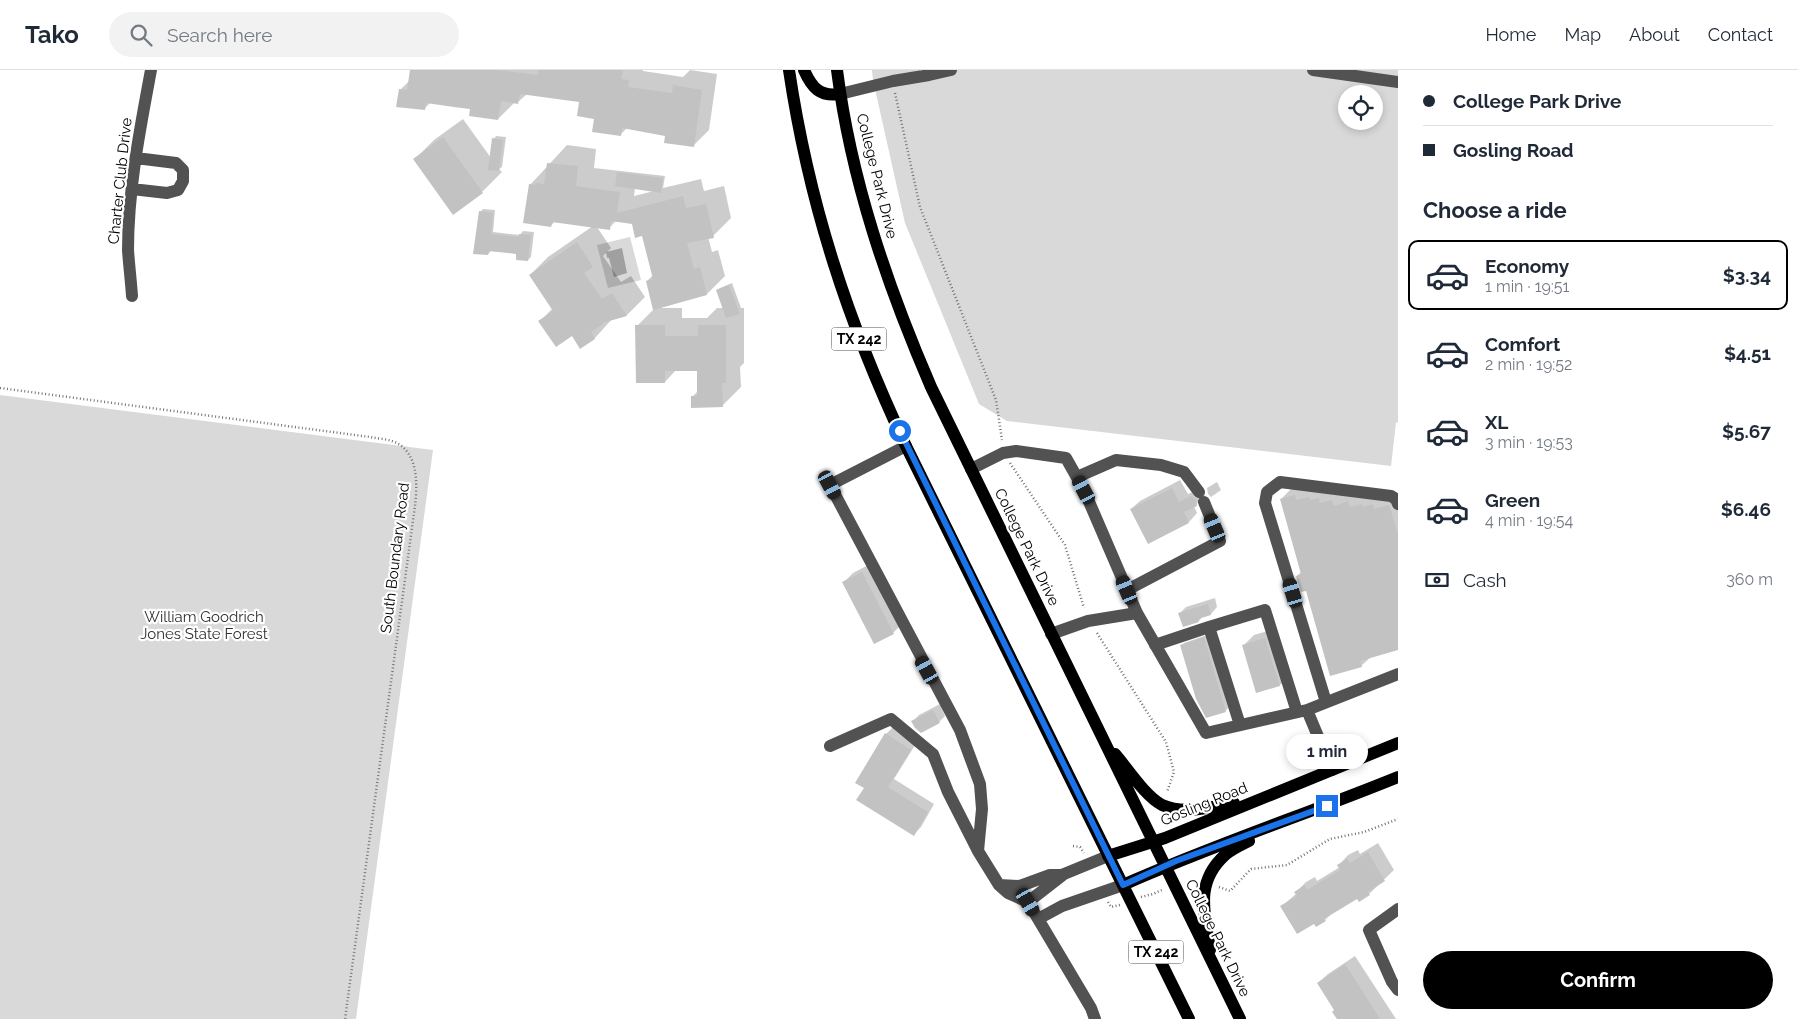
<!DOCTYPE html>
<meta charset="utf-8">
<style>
:root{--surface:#fff;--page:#f2f2f3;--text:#1f2937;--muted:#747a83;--line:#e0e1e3;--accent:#000}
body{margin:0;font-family:Raleway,sans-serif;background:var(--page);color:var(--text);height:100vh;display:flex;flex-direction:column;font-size:19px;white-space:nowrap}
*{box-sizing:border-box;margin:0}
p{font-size:16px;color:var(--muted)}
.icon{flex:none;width:28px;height:28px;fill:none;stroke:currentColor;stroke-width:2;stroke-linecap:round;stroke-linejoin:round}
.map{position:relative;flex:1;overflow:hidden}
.sheet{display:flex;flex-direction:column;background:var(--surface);width:400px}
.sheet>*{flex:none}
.top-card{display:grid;align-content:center;height:110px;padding:0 25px;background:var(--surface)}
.tools{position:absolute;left:1338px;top:15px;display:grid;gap:10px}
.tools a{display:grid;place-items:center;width:45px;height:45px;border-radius:50%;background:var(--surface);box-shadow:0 2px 8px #0003;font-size:25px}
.end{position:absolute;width:22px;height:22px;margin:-11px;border:6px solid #1a73e8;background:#fff;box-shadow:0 0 0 2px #fff}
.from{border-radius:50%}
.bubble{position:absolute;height:35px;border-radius:18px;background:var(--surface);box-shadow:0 2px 8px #0003;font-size:16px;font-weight:700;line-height:35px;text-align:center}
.car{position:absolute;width:15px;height:30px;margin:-15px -8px;border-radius:6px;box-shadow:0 0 4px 1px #0007;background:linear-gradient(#222 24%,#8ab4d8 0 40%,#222 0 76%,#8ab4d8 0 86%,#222 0)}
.top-card b{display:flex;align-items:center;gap:18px;height:48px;font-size:19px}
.top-card b+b{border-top:1px solid var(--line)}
.top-card i{width:12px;height:12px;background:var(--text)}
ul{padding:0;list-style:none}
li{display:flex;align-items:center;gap:15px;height:70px;margin:0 10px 8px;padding:0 15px;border:2px solid transparent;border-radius:10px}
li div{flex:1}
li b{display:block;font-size:19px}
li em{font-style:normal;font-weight:700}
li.on{border-color:var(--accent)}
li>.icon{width:45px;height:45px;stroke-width:1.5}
h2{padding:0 25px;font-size:22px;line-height:60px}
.pay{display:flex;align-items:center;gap:12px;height:55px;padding:0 25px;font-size:19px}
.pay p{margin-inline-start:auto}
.button{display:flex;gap:10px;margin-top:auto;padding:10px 25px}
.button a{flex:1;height:58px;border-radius:30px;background:var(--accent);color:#fff;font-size:20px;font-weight:700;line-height:58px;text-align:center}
header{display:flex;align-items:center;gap:30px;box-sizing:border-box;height:70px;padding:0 25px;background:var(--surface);border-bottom:1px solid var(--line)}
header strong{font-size:24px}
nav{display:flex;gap:28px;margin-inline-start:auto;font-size:18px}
.search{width:350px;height:45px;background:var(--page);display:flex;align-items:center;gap:12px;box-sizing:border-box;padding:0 18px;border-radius:28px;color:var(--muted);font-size:19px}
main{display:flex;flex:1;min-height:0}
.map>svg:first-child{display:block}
.green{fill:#d9d9d9;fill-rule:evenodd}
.water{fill:#a0a0a0}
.shadow{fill:#0003;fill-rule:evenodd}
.building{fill:#c2c2c2}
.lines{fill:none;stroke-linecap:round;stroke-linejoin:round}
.path{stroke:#747474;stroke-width:2.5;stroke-dasharray:1 2.5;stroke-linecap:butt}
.minor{stroke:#525252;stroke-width:12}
.major{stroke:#000;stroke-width:12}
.route{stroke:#1a73e8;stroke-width:6}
.labels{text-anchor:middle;stroke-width:4.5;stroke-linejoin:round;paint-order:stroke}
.shield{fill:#fff;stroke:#4c4c4c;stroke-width:1}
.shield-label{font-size:14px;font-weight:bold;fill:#000}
.street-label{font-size:15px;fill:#000;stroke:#fff}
.park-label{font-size:15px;fill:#303030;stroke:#fff}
</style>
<header>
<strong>Tako</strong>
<div class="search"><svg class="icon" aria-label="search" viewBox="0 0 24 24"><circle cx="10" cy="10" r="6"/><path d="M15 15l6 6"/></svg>Search here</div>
<nav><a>Home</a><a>Map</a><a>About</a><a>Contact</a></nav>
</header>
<main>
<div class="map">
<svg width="1398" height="949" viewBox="0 0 1398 949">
<rect width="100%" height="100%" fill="#fff"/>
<path class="green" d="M872,0h526v352l-2,1 -5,43 -384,-45 -28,-17 -74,-181 -32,-143zM1346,24h28v27h-28z
M630,167l11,43 -33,8 -11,-43z
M0,325l433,55 -77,569h-356z"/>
<path class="water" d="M622,178l5,25 -13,4 -5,-19h-2l-1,-6z"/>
<path class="shadow" d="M411,0h232v1l40,6 7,-7 27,4 -8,56 -16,16 -26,-12 -40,-6 -7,7 -24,-18 -16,-16 -53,-7 -9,8 -4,1 -16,16 -27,-11 -40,-6 -7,7 -24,-19 10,-10z
M463,49l28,39 3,-19 2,-3 10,1 -4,30 -3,2 3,3 -20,20 -67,-33 19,-19z
M567,75l29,4 -2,19 71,8 -2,12 38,-9 3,12 20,-5 7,32 -18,18 -5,1 4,15 6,-2 7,26 -18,18 -47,14h22v10h25l10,-10h7l-7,-18 3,-2 12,-5 9,25h3v55l-4,4 1,20 -18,18 -31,-8 7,-7v-20h-23l-11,12 -28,-56 17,-17 -7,-28 6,-6 -10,-40 -10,-12 -16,-3 -8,8 -12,-1 14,21 -8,8 18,26 10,-6 14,21 -18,18 -15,4 -17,19 -14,9 -9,-13 -32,-13 13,-13 -23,-33 18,-18 45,-31 -38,-5 -4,5 -21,-41zM635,118l19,3 -20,5z
M483,139l12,1 -2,22 27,3 3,-4 11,1 -3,25 -3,3 -10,-7 -27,-2 -3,3 -8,-42z
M1180,410l8,14 13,-6 3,3 1,5 -11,10 3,7 -8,9 -41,21 -17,-34 9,-8z
M1217,412l4,8 -10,7 -3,-3 -1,-6z
M1294,416l104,7v156l-27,8 -10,9 -64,-90 5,-5 -21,-72z
M872,493l31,60 -10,10 -18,10 -32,-60 10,-10z
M1215,528l2,9 -6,7 -8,2 -4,5 -19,-8 6,-6z
M1275,559l15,46 -10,10 -23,7 -13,-47 10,-10z
M1207,565l21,73 -3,3 -44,-65 3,-3z
M940,634l5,12 -6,6 -26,-1 6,-6z
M893,657l24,15 -23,37 40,25 -13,23 -7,7 -49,-46 21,-54z
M1378,773l16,27 -25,24 -12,3 -23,14 -9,9 -43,-14 15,-13 -1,-1 10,-10 9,-5 2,4 23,-14 -1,-2 9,-10 10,-5 2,4z
M1355,886l41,63h-53l-25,-36 10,-9z"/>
<path class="building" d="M410,0h89l39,5v-5h85l-2,9 8,1 -1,7 44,6 1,-8 29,5 -8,57 -30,-4 1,-7 -43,-8 -1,8 -29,-4 2,-13 -17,-3 2,-14 -59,-8 -2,10 -17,-3 -3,19 -29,-4 1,-7 -16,-2 -28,-4 -1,7 -29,-3 3,-18 8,1z
M443,67l40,56 -30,22 -40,-56z
M492,68l11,2 -4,31 -11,-1z
M547,93l31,3 -2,20 44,6 -3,21 66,-17 3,12 20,-4 8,34 -27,5 7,26 6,-2 7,28 -54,15 -7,-29 7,-2 -11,-43 -7,2 -3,-14 -21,-3 -1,9 -58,-8 -1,5 -28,-4 6,-39 7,1v-2l8,1z
M617,102l46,6 -2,15 -46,-7z
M479,141l14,2 -2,21 28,3v-3l12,1 -3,26 -12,-1v-6l-27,-3 -1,4 -15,-1z
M577,172l16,25 -9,6 18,26 10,-6 15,23 -25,7 1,1 -12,8 4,7 -15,10 -8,-13 -16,11 -18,-26 15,-10 -24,-36z
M729,215l11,29 -14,4 -10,-28z
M635,255h30v11h33v-11h28v58h-4l1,24 -32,1v-12h6v-25h-32v12h-29z
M1172,418l7,14 12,-6 5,4 1,6 -13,6 5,11 -41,21 -18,-35z
M1295,425l1,5 13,-3 1,3 9,-2 1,5 12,-3 2,6 14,-5 2,6 12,-3 1,3 10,-3 1,5 15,-4 9,29v116l-38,11 2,6 -32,9 -24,-85 -5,1 -5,-16 5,-2 -21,-75z
M862,502l32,62 -20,10 -32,-62z
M1208,534l3,11 -13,4 1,3 -16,5 -5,-14z
M1204,567l22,75 -20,6 -10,-19 -16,-54z
M1265,568l15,48 -24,7 -14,-48z
M933,640l7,13 -19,10 -6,-5 -4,-7z
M885,663l26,17 -23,37 40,25 -14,24 -58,-36 8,-12 -9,-5z
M1368,782l17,29 -17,11 2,3 -11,7 -2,-3 -33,20 2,2 -10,6 -2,-3 -17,10 -17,-28 17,-10 -3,-4 11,-7 2,5 33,-20 -3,-5 10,-6 3,4z
M1345,894l22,34 13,21h-43l-5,-7 2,-2 -17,-27z"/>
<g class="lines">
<path class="path" d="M895,23l25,114 76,193 6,40
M0,318l370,49c10,2 22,2 30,8 19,13 17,42 15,61l-70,513
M1010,393l55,82 19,63
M1097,563l69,109 8,30 -7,20
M1073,776l7,1 4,6
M1219,817l11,4 21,-22 36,-4 43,-26 34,-7 34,-13
M1141,827l12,-3 11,-5
M1108,832l3,5 9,-2"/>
<path class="minor" d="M1313,0l85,12
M929,5l22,-5
M840,24l53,-13 36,-6 -1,-5
M132,119l35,4 11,-3 5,-9v-11l-7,-7 -40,-5
M132,226c-1,-15 -3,-31 -4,-46 0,-61 12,-121 23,-180
M906,376l-76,39 130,245 20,54 2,25 -4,42 21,34 9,8 20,9 63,106 4,11
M971,399l32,-16 13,-2 50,7 18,32 53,123 69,120 101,-23 25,60
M1077,407l39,-17 45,5 23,7 15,20
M1127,520l93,-49 -16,-39
M1209,557l56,-17 32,102
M1051,564l37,-13 49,-8
M1155,575l54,-18 31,98
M1326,632l-61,-199 2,-11 13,-10 111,14 5,3 2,5
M1307,640l91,-36
M830,676l61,-27 42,35 15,38 30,59
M999,815l21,1 30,-11h12
M1028,832l36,-28 44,-18
M1398,839l-29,21 23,52 6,8
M1038,849l24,-13 61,-21"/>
<path class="major" d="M789,0c20,134 59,253 117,376l283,573
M804,0c8,18 16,27 36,24
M837,0c14,110 50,215 94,317l309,632
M1115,684c13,15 30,42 47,51 22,10 49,2 72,-2
M1108,786l57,-18 233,-95
M1123,815c90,-40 184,-71 275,-108
M1210,880c-5,-36 -16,-67 15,-95 7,-6 16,-10 24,-14"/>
</g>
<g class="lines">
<path class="route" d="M900,361l223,454 53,-24 151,-55"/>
</g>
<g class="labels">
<g class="shield">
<rect x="831.5" y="257.5" width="55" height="23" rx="4"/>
<rect x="1128.5" y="870.5" width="55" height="23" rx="4"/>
</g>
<g class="shield-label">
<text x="859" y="274">TX 242</text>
<text x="1156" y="887">TX 242</text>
</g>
<g class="street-label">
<text transform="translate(877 106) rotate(76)" y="5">College Park Drive</text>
<text transform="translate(120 111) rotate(-84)" y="5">Charter Club Drive</text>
<text transform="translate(1027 477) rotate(64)" y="5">College Park Drive</text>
<text transform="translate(395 488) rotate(-83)" y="5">South Boundary Road</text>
<text transform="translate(1204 734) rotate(-22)" y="5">Gosling Road</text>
<text transform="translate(1218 868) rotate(64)" y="5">College Park Drive</text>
</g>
<g class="park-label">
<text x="204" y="552">William Goodrich<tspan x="204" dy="17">Jones State Forest</tspan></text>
</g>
</g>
</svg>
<div class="tools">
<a><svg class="icon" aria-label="locate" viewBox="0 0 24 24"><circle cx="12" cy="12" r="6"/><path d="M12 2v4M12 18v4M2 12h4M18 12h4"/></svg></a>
</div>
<i class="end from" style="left:900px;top:361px"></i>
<i class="end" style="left:1327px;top:736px"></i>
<div class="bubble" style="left:1286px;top:664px;width:82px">1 min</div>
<i class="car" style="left:830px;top:415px;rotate:152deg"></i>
<i class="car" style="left:1084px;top:420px;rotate:332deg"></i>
<i class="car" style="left:1215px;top:458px;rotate:337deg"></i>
<i class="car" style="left:1127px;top:520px;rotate:337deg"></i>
<i class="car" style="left:1293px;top:523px;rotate:343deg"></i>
<i class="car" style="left:927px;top:600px;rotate:331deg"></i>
<i class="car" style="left:1028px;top:832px;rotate:150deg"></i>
</div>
<section class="sheet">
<div class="top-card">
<b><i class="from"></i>College Park Drive</b>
<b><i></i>Gosling Road</b>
</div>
<h2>Choose a ride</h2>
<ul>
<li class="on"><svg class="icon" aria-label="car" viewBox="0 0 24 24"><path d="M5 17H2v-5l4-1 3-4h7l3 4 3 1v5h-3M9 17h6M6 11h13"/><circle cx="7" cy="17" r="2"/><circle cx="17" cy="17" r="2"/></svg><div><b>Economy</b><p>1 min · 19:51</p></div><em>$3.34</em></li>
<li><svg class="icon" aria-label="car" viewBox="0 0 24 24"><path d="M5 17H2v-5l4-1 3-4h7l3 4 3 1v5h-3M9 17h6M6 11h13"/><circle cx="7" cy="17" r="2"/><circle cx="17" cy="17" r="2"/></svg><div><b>Comfort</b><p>2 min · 19:52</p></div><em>$4.51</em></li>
<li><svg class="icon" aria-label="car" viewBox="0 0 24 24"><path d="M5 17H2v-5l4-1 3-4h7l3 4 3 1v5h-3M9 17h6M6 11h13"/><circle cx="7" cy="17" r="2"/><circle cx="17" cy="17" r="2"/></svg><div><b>XL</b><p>3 min · 19:53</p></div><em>$5.67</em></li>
<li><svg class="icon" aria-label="car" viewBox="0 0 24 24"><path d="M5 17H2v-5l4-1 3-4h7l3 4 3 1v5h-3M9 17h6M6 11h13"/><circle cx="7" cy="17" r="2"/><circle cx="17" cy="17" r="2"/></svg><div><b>Green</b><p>4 min · 19:54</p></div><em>$6.46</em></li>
</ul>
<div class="pay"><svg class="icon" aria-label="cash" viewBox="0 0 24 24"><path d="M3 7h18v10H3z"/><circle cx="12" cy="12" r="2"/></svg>Cash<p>360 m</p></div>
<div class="button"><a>Confirm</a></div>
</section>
</main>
